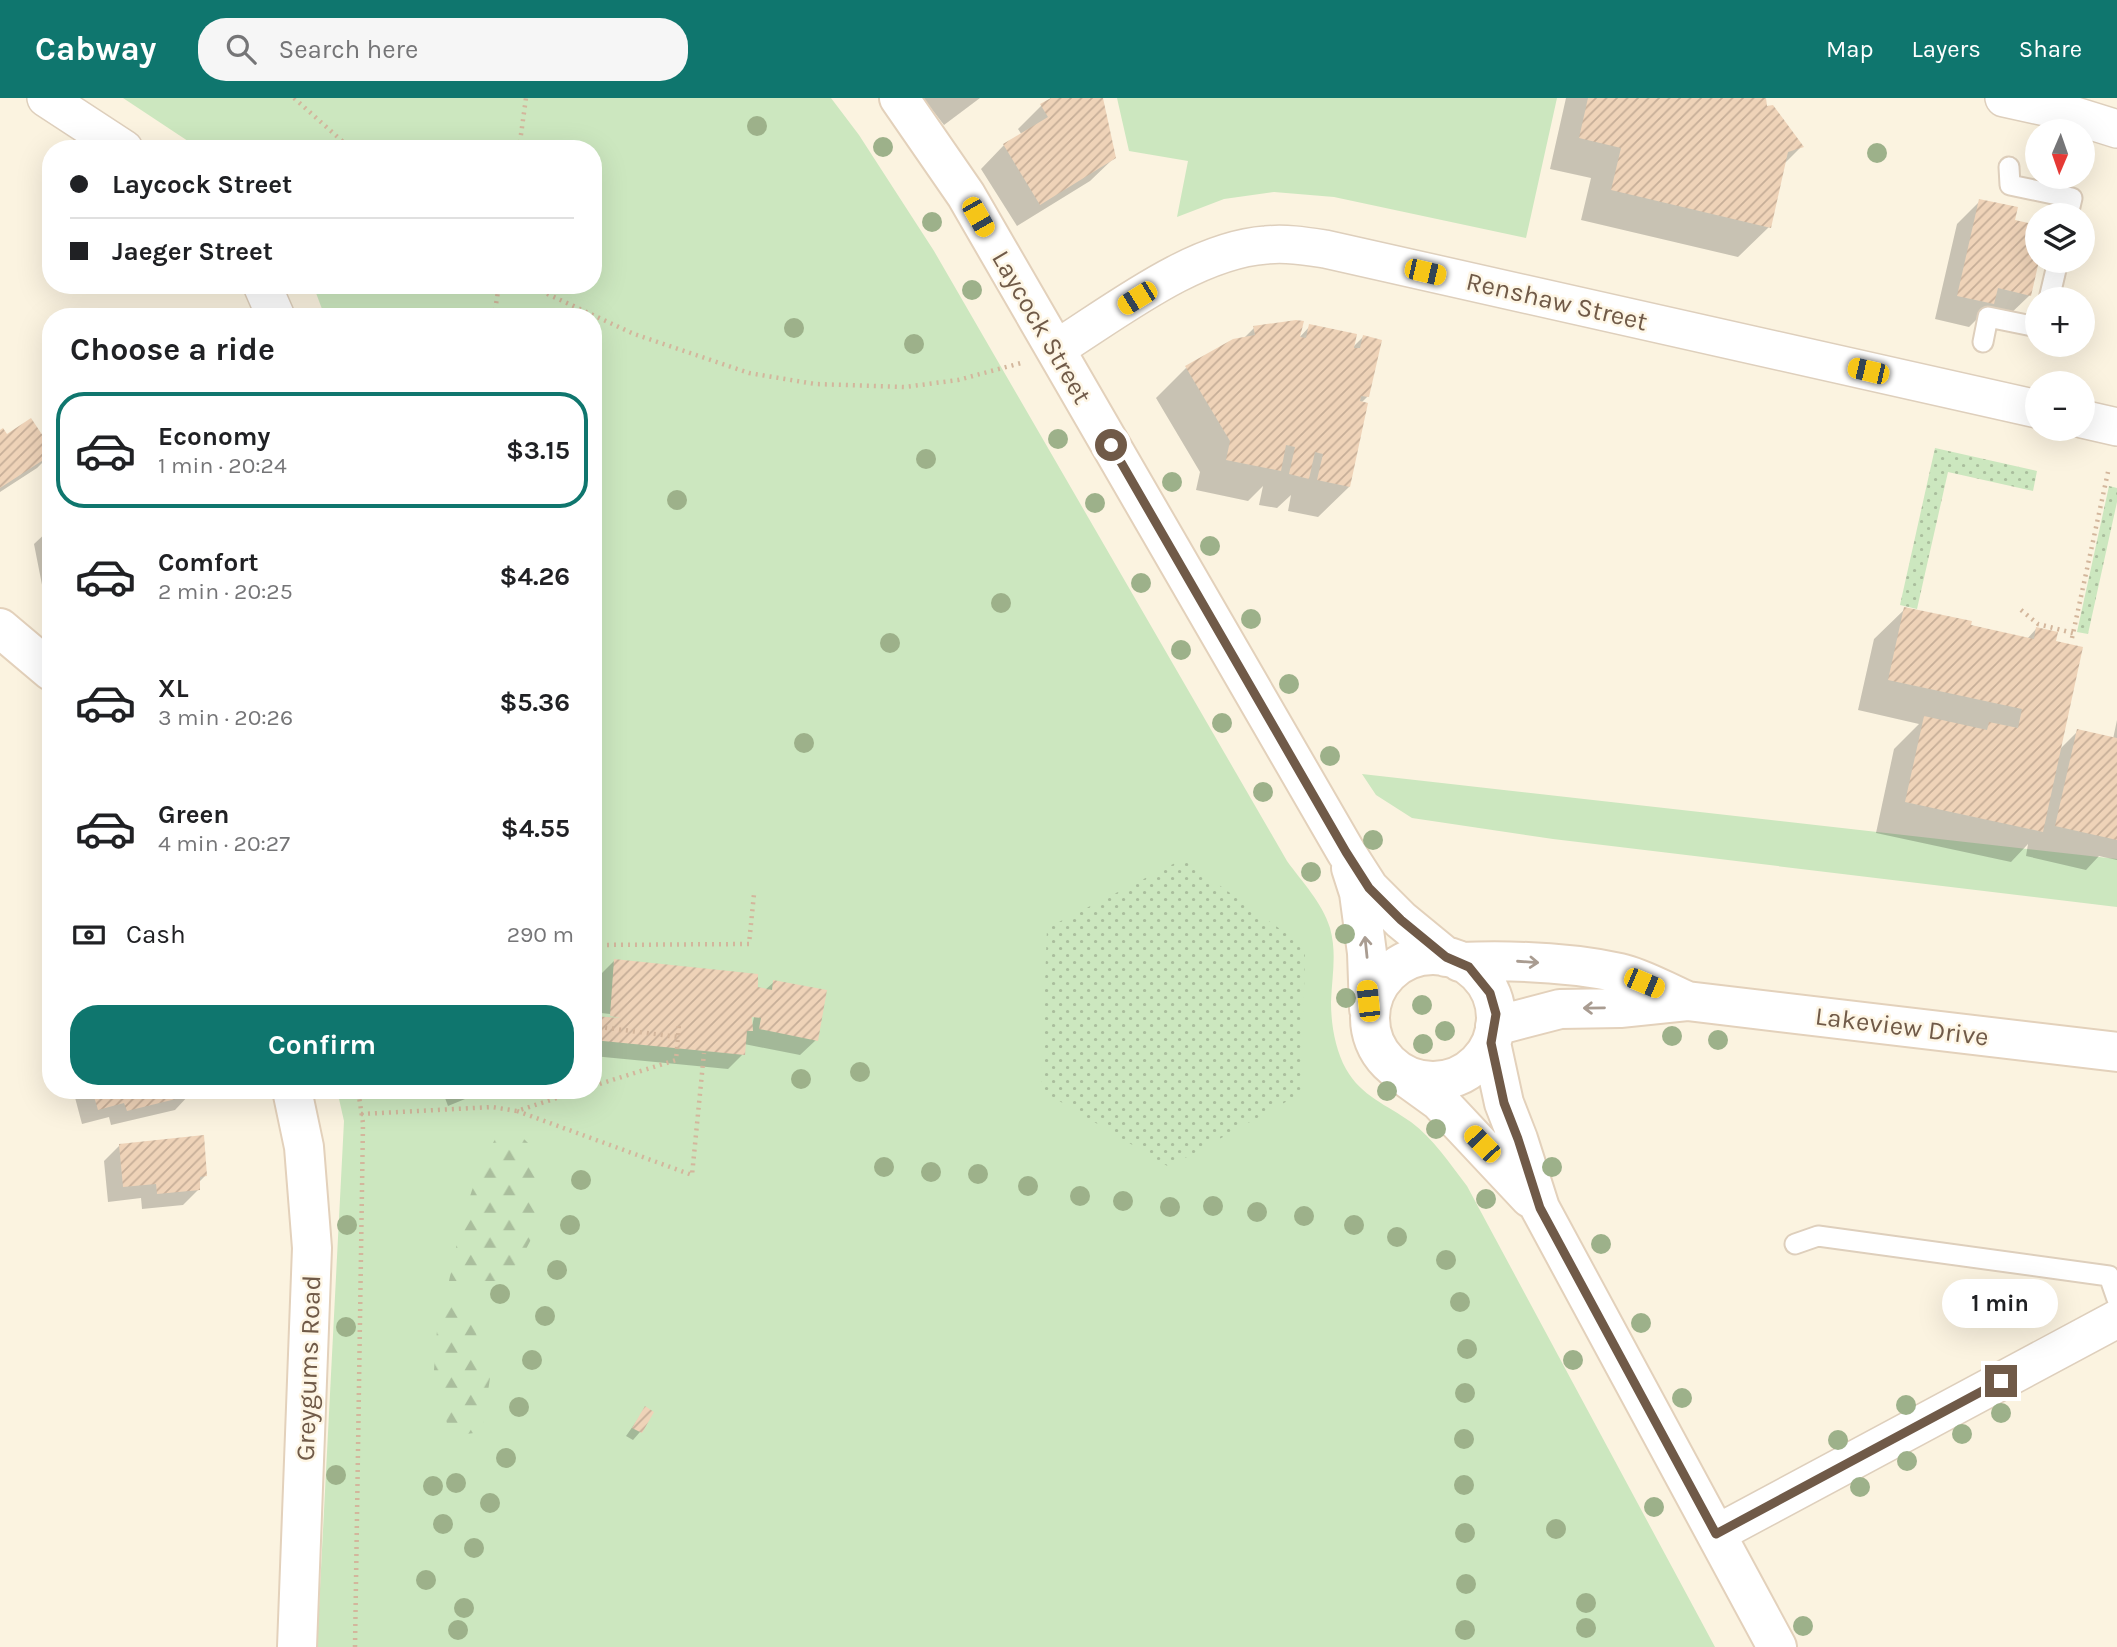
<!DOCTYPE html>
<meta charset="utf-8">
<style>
:root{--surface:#fff;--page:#f6f6f6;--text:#202124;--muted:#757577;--line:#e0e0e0;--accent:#0f766e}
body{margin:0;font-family:Karla,sans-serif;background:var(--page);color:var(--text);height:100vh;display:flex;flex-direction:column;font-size:26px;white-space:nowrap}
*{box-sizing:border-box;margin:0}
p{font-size:23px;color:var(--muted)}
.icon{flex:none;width:38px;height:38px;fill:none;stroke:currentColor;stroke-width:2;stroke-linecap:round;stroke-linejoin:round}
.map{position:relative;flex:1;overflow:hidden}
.details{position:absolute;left:42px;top:210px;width:560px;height:791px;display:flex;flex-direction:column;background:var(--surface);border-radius:28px;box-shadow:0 7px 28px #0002}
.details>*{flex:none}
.banner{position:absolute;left:42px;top:42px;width:560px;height:154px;border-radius:28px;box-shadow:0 7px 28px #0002;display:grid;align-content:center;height:154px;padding:0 28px;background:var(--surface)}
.needle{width:46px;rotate:182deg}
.buttons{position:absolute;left:2025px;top:21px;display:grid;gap:14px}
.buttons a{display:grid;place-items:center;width:70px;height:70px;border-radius:50%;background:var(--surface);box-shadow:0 7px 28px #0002;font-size:35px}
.end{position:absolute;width:32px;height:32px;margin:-16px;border:9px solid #705a48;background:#fff;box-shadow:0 0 0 4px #fff}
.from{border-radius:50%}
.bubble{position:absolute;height:49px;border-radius:24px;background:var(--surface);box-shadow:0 7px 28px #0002;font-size:23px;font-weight:700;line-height:49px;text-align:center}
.car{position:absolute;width:21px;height:42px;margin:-21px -10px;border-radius:9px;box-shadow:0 0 5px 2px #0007;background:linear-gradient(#f5c518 24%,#345 0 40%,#f5c518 0 76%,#345 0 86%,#f5c518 0)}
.banner b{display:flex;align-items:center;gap:24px;height:66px;font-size:26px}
.banner b+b{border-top:2px solid var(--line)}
.banner i{width:18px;height:18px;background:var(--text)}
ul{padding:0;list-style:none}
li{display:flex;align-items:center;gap:21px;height:116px;margin:0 14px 10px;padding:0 14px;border:4px solid transparent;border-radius:28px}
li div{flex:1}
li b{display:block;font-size:26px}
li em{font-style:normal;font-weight:700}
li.on{border-color:var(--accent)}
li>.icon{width:63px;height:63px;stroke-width:1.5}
h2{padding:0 28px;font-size:32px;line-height:84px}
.pay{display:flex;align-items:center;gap:18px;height:77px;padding:0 28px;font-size:26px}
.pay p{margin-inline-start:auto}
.action{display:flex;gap:14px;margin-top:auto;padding:14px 28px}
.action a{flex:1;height:80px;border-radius:28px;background:var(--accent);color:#fff;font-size:28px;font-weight:700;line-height:80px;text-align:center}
header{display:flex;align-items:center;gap:42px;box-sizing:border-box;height:98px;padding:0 35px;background:var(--accent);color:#fff}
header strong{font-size:33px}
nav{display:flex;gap:38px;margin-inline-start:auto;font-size:24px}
.search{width:490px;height:63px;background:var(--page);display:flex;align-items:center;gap:18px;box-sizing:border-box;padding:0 24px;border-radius:28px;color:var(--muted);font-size:26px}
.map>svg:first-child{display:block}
.green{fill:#cce7bf}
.forest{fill:url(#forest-firs)}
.garden{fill:url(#garden-dots)}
.shadow{fill:#0003;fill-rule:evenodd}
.building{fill:url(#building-hatch)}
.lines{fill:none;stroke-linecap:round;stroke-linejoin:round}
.lane-casing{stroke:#decfbc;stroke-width:23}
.street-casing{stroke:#decfbc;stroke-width:40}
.secondary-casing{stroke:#e3d1bb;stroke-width:42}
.path{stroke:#d3b69c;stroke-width:4.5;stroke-dasharray:2 5;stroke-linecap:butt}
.lane{stroke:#fff;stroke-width:19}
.street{stroke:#fff;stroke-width:37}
.secondary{stroke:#fff;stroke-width:38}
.tree{fill:#9db18a}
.oneway{stroke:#a99c91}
.route{stroke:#705a48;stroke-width:9}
.labels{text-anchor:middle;stroke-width:5;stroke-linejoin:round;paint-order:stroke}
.street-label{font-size:26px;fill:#705a48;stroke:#fef6e5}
</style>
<header>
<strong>Cabway</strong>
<div class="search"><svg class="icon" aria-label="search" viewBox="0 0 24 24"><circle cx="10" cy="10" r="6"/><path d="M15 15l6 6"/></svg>Search here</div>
<nav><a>Map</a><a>Layers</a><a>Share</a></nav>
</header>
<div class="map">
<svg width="2117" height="1549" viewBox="0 0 2117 1549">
<defs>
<pattern id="forest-firs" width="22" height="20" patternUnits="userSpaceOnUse" patternTransform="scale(1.75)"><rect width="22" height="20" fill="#cce7bf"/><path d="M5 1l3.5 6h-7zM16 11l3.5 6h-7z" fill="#aabe9d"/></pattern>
<pattern id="garden-dots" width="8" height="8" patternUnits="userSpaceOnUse" patternTransform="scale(1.75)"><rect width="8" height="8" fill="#cce7bf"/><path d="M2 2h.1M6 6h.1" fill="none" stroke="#aabe9d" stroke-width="1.8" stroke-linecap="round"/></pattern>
<pattern id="building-hatch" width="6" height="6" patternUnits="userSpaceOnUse" patternTransform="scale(1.75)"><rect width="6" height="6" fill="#efd3b8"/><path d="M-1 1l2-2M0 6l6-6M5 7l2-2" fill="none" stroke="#c6ae98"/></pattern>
</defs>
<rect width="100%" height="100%" fill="#fbf3e0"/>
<path class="green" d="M123,0h708l28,37 75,116 353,610c15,21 35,41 43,67 7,25 2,48 1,74 0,22 4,47 15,67 15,27 41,36 65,53 22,16 39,42 56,64l248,461h-1398l27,-526 -7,-31h256v-773h-268l-12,-32h280v-136h-393z
M1117,0h440l-31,140 -192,-41 -60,-5 -50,7 -47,18 11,-56 -59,-10z
M1362,676l755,85v48l-564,-68 -141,-21 -36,-23z"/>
<path class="forest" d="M500,1033l20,4 19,19 1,68 -16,31 -20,28h-55c11,-53 22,-104 51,-150z
M466,1203l24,77 -8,54 -32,4 -16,-66 5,-67z"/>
<path class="garden" d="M1935,350l102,23 -4,20 -85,-19 -31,137 -17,-4z
M2109,388l8,2v14l-29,132 -11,-2z
M1183,761l122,88 -3,146 -133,74 -128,-77 6,-162z"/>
<path class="shadow" d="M923,0h57l-36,27z
M1054,0h47l13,60 -24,23 -73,45 -36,-57 23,-24 18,-10 -4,-6 23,-23z
M1566,0h199l1,9 35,40 -18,18 -14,62 -31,30 -157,-37 10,-42 -41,-9z
M1980,103l33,20 24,6v34l-7,34 -24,23 -23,-5 -14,14 -34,-8 22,-95z
M1310,228l41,23 12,-12 5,59 -7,7 -12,84 -31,30 -30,-6 3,-16 -14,13 -18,-3 4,-19 -15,15 -52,-11 4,-18 -44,-74 30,-30 47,-28 10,-1 11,-11 44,11z
M0,334l51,22 -14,14 -37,24z
M51,430v60l-8,2 -9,-46z
M1905,511l122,30 9,-10 18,14 5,107 19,-19 35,8 4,-19v140l-18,-4 -13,14 -60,-14 2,-12 -17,18 -135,-29 18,-84 25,-25 -61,-14 16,-71z
M614,863l151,29 9,-8 42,58 -16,15 -56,-11 -1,10 -15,15 -135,-13v-74zM753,906h4l-5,22 -3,-1zM601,915l134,15 -134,-11z
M73,992h116l1,4 -15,16 -64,15 -2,-8 -27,7z
M442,992h45l-39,16z
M120,1047l86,30 -7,7v7l-16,16 -41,4 -1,-11 -33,4 -4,-41z
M645,1311l7,3 -12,20 -7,8 -7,-4z"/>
<path class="building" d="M1051,0h52l13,60 -76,47 -37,-61 45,-27 -8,-13z
M1588,0h178l1,8 6,-1 31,42 -16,5 -17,76 -160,-38 10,-42 -42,-10z
M1979,101l39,8 -3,13 22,5v36h2l-8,35 -33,-8 -4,16 -37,-8z
M1296,222l8,1 -4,16 6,1 3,-14 48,10 -3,14h6l3,-13 19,5 -13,57 -8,-1 -1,5 8,2 -18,84 -33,-7 6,-26 -8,-2 -6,27 -20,-5 6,-27 -9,-2 -5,26 -55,-11 4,-19 -45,-75 48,-27 22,-4 -2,-9z
M31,320l20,30v7l-51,33v-58l3,-2 4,6z
M1904,509l68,14 -1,4 63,14 2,-12 22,5 -2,9 27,6 -40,185 -138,-30 19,-86 63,14 2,-8 29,6 4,-19 -134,-29z
M2077,631l40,9v102l-62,-14z
M614,861l144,15v13l14,3 1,-10 54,10 -9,51 -59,-12 2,-11 -9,-1 1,14h-6l-2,24 -152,-15v-24l28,2 -11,-2z
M92,992h99l1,5 -65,16 -3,-8 -26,7z
M204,1037l3,41 -7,1v13l-43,4 -1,-10 -33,3 -4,-43z
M645,1308l9,6 -12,21 -10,-5z"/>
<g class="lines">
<g class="lane-casing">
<path id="lane" d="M2009,69l1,18 62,13 -4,17
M2049,201l9,-38
M1983,244l5,-25 49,10
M1795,1146l23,-8 291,40 8,23"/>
</g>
<g class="street-casing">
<path id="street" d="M46,0l78,51
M2004,0l46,10 67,21
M262,187l14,32
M1056,251c59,-37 138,-99 210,-104 20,-2 39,1 59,4l712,160
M2082,321l35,8
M1716,1436l401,-215"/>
</g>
<g class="secondary-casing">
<path id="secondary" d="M899,0l67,97 380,657 23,36 32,32 45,37
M0,530l51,43
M1351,770l8,25 8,60 2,56
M1370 920a63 63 0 1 1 126 0a63 63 0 1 1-126 0Z
M1460,864c53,-2 108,0 160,11 22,5 44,18 65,27
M1495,928l65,-17 60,-1 67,-7 430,51
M1491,945l13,60 14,36 22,69 237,439
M1403,977l36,26 91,97
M292,992l12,57 8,101 -15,399"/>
</g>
<path class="path" d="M294,0l57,51
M519,51l7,-51
M528,187l106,49 115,39 66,11 90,3 53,-7 63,-17
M494,219l5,-32
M2021,512l17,14 35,9
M2072,540l36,-166
M593,847l156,-1 5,-50
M593,900l7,29 78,10
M593,988l83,-26 3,-36
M517,1013l175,64 12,-122
M361,1016l131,-7 25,4 64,-21
M355,1549l8,-524 -5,-33"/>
<use href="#lane" class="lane"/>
<use href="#street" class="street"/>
<use href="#secondary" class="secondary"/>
</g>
<g class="tree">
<circle cx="757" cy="28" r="10"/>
<circle cx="883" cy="49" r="10"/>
<circle cx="1877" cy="55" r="10"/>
<circle cx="932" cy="124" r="10"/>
<circle cx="972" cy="192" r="10"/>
<circle cx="794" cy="230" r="10"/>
<circle cx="914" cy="246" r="10"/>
<circle cx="1058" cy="341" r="10"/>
<circle cx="926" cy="361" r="10"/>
<circle cx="1172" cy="384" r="10"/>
<circle cx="677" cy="402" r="10"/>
<circle cx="1095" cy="405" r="10"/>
<circle cx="1210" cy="448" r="10"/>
<circle cx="1141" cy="485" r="10"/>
<circle cx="1001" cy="505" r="10"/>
<circle cx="1251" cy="521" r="10"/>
<circle cx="890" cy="545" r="10"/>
<circle cx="1181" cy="552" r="10"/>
<circle cx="1289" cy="586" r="10"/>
<circle cx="1222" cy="625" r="10"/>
<circle cx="804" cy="645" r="10"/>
<circle cx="1330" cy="658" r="10"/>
<circle cx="1263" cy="694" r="10"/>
<circle cx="1373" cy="742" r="10"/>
<circle cx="1311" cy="774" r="10"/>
<circle cx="1345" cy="836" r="10"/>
<circle cx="1346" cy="900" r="10"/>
<circle cx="1422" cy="907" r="10"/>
<circle cx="1445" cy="933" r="10"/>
<circle cx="1672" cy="938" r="10"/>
<circle cx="1718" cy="942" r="10"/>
<circle cx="1423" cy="946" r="10"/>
<circle cx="860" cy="974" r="10"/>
<circle cx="801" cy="981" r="10"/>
<circle cx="1387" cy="993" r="10"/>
<circle cx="1436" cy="1031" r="10"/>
<circle cx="884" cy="1069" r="10"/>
<circle cx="1552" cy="1069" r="10"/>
<circle cx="931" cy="1074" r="10"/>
<circle cx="978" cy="1076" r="10"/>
<circle cx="581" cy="1082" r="10"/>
<circle cx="1028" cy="1088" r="10"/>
<circle cx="1080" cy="1098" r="10"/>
<circle cx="1486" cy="1101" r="10"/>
<circle cx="1123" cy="1103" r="10"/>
<circle cx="1213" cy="1108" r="10"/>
<circle cx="1170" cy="1109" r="10"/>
<circle cx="1257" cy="1114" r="10"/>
<circle cx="1304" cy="1118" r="10"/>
<circle cx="347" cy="1127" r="10"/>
<circle cx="570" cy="1127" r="10"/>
<circle cx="1354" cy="1127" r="10"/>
<circle cx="1397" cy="1139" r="10"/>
<circle cx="1601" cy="1146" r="10"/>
<circle cx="1446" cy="1162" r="10"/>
<circle cx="557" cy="1172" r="10"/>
<circle cx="500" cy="1196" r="10"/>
<circle cx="1460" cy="1204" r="10"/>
<circle cx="545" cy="1218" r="10"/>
<circle cx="1641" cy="1225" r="10"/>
<circle cx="346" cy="1229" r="10"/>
<circle cx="1467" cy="1251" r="10"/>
<circle cx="532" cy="1262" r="10"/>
<circle cx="1573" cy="1262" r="10"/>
<circle cx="1465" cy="1295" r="10"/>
<circle cx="1682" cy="1300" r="10"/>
<circle cx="1906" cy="1307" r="10"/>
<circle cx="519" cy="1309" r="10"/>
<circle cx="2001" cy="1315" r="10"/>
<circle cx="1962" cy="1336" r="10"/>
<circle cx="1464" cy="1341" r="10"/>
<circle cx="1838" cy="1342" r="10"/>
<circle cx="506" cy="1360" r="10"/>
<circle cx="1907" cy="1363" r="10"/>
<circle cx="336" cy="1377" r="10"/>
<circle cx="456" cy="1385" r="10"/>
<circle cx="1464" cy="1387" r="10"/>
<circle cx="433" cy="1388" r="10"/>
<circle cx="1860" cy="1389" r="10"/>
<circle cx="490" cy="1405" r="10"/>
<circle cx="1654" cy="1409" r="10"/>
<circle cx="443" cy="1426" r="10"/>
<circle cx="1556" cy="1431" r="10"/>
<circle cx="1465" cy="1435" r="10"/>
<circle cx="474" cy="1450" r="10"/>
<circle cx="426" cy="1482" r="10"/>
<circle cx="1466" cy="1486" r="10"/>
<circle cx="1586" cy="1505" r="10"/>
<circle cx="464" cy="1510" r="10"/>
<circle cx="1803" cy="1528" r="10"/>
<circle cx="1586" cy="1530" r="10"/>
<circle cx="458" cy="1532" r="10"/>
<circle cx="1465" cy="1532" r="10"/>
</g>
<defs><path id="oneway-shaft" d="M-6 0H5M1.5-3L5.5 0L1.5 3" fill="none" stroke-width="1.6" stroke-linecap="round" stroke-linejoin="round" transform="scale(1.75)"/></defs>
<g class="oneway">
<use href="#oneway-shaft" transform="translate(1366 849) rotate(-96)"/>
<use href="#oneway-shaft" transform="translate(1528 864) rotate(4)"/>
<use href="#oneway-shaft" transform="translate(1594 910) rotate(179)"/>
</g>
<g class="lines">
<path class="route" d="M1111,347l235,407 23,36 32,32 45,37 23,10 21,26 6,21 -5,29 13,60 14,36 22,69 176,326 285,-153"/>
</g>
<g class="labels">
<g class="street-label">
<text transform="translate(1557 203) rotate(13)" y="9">Renshaw Street</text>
<text transform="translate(1042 229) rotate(60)" y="9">Laycock Street</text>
<text transform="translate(1902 928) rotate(7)" y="9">Lakeview Drive</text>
<text transform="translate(308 1270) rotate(-88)" y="9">Greygums Road</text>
</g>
</g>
</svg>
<div class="buttons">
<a><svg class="needle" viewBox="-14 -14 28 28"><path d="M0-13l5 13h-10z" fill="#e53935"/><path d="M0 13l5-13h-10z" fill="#757577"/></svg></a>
<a><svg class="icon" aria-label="layers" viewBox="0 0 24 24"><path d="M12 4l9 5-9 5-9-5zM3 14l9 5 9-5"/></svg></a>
<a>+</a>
<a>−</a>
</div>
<i class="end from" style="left:1111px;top:347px"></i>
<i class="end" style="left:2001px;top:1283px"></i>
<div class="bubble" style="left:1942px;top:1181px;width:116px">1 min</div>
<i class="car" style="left:978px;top:119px;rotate:150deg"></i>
<i class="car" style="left:1425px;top:174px;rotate:103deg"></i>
<i class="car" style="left:1137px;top:200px;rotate:238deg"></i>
<i class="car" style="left:1868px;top:273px;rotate:283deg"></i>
<i class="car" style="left:1644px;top:885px;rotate:113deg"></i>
<i class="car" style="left:1368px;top:903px;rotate:354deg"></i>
<i class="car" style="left:1482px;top:1046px;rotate:316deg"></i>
<div class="banner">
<b><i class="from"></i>Laycock Street</b>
<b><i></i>Jaeger Street</b>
</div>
<section class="details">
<h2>Choose a ride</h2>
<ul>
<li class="on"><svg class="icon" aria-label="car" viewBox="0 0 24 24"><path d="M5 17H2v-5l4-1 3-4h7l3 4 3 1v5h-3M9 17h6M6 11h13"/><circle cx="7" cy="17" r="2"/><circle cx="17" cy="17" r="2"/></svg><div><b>Economy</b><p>1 min · 20:24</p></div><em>$3.15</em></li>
<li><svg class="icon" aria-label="car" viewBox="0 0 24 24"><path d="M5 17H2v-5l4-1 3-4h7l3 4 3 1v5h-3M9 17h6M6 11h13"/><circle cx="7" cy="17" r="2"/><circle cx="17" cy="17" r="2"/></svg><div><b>Comfort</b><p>2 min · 20:25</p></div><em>$4.26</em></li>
<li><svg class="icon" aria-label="car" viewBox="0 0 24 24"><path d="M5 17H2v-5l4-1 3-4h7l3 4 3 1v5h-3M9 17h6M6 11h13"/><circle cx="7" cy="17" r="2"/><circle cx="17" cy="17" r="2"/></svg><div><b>XL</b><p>3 min · 20:26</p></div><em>$5.36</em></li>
<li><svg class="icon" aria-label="car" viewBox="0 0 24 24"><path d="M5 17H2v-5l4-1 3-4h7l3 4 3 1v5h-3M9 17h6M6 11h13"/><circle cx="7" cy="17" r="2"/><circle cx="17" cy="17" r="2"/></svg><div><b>Green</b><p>4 min · 20:27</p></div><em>$4.55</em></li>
</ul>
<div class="pay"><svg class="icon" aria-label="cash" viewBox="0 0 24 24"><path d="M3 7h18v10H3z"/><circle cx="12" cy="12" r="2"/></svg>Cash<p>290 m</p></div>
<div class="action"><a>Confirm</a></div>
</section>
</div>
